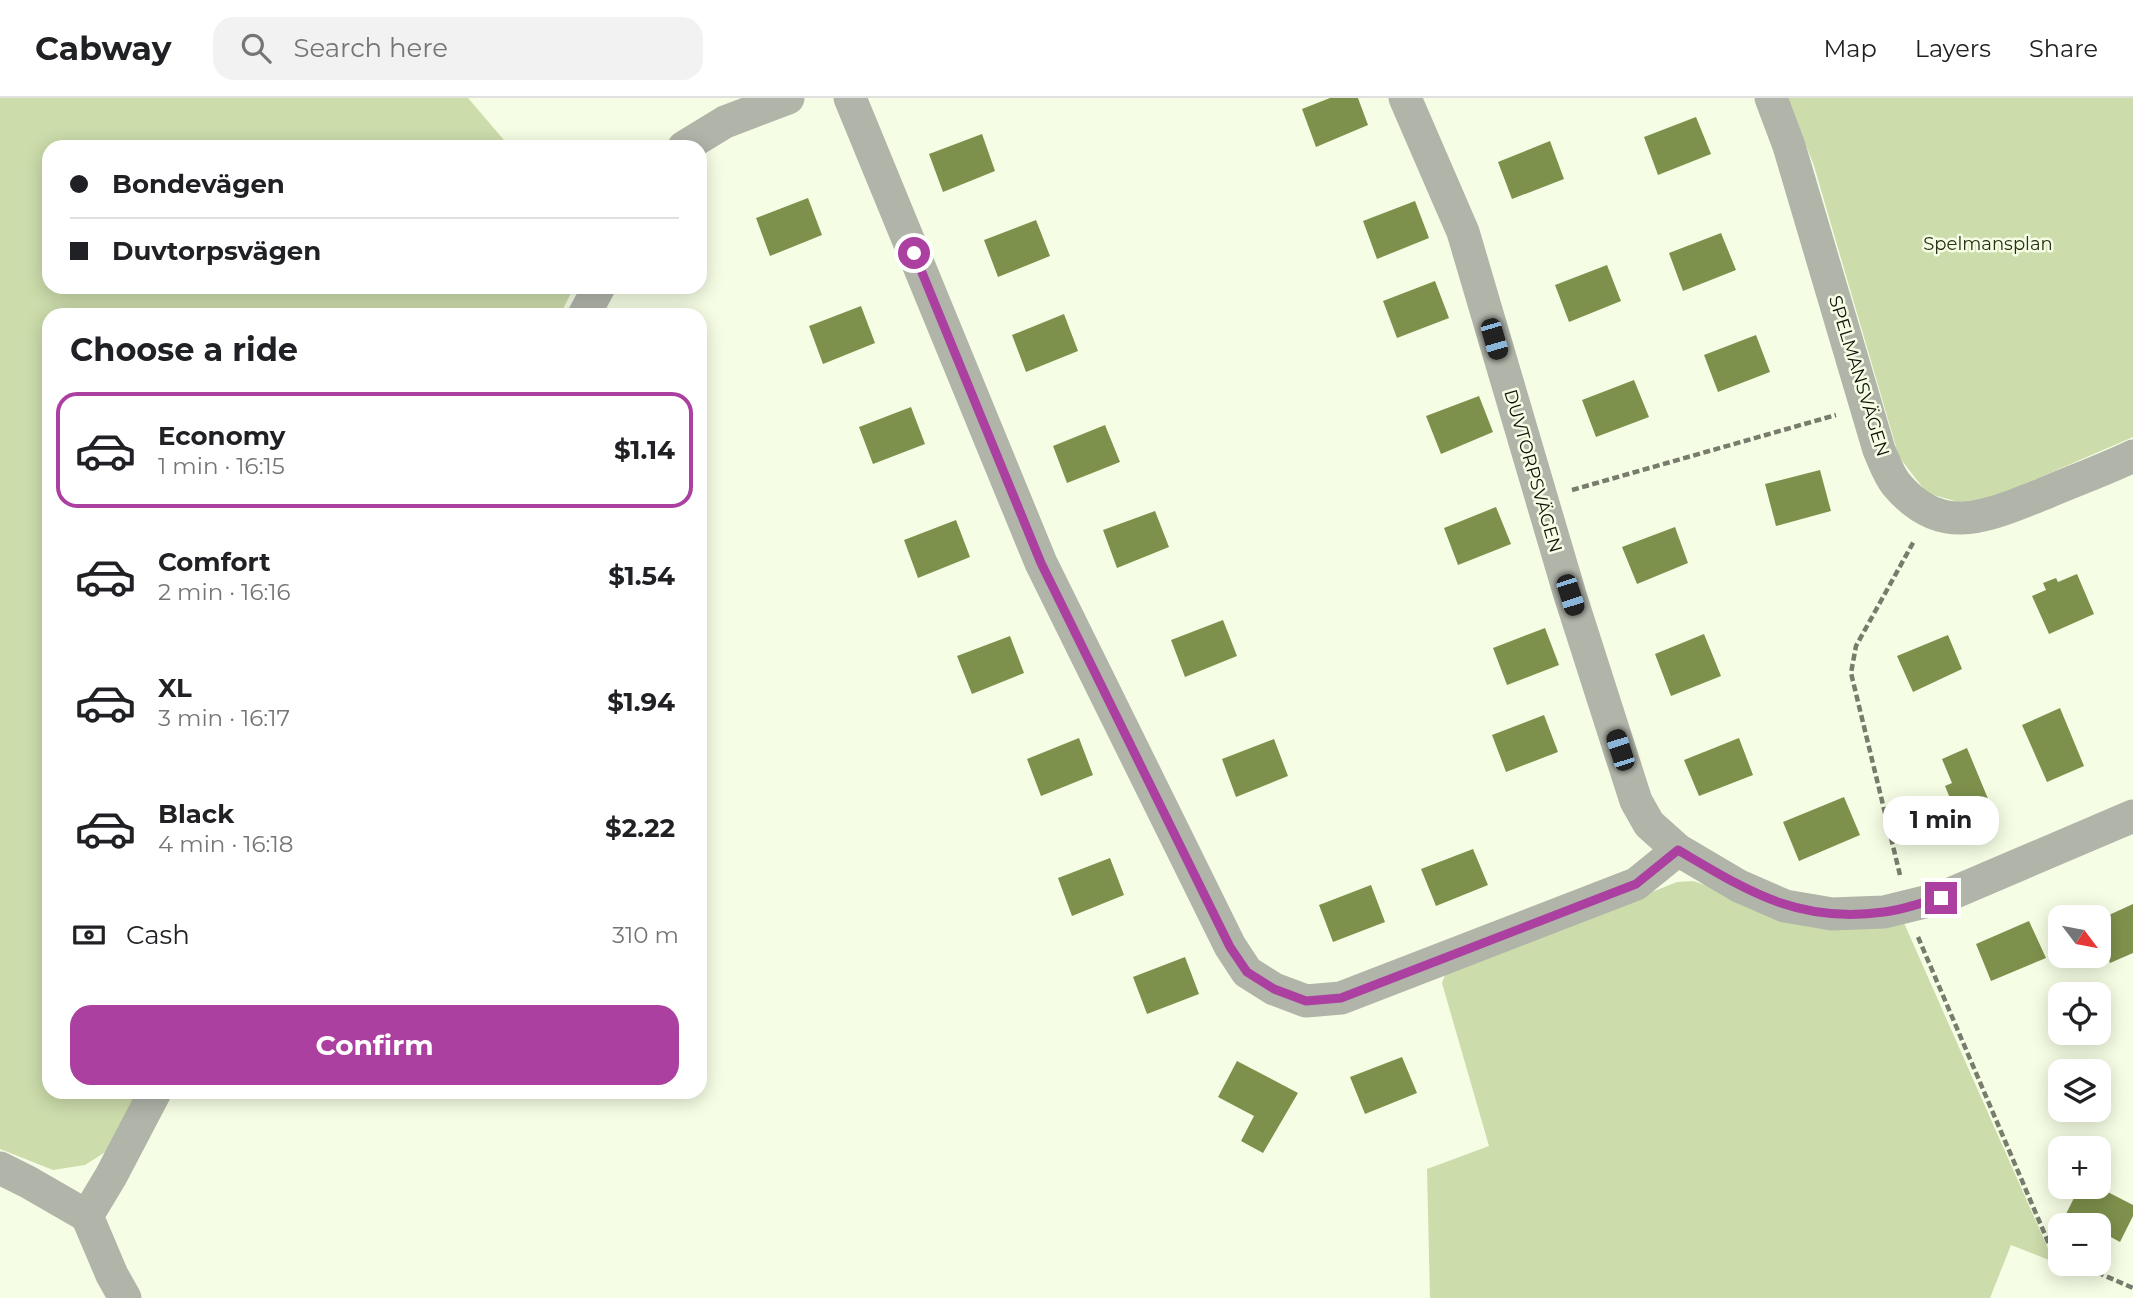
<!DOCTYPE html>
<meta charset="utf-8">
<style>
:root{--surface:#fff;--page:#f2f2f2;--text:#202124;--muted:#757577;--line:#e0e0e0;--accent:#ac40a0}
body{margin:0;font-family:Montserrat,sans-serif;background:var(--page);color:var(--text);height:100vh;display:flex;flex-direction:column;font-size:26px;white-space:nowrap}
*{box-sizing:border-box;margin:0}
p{font-size:23px;color:var(--muted)}
.icon{flex:none;width:38px;height:38px;fill:none;stroke:currentColor;stroke-width:2;stroke-linecap:round;stroke-linejoin:round}
.map{position:relative;flex:1;overflow:hidden}
.details{position:absolute;left:42px;top:210px;width:665px;height:791px;display:flex;flex-direction:column;background:var(--surface);border-radius:21px;box-shadow:0 4px 18px #0003}
.details>*{flex:none}
.top-card{position:absolute;left:42px;top:42px;width:665px;height:154px;border-radius:21px;box-shadow:0 4px 18px #0003;display:grid;align-content:center;height:154px;padding:0 28px;background:var(--surface)}
.needle{width:46px;rotate:122deg}
.tools{position:absolute;left:2048px;top:807px;display:grid;gap:14px}
.tools a{display:grid;place-items:center;width:63px;height:63px;border-radius:14px;background:var(--surface);box-shadow:0 4px 18px #0003;font-size:35px}
.end{position:absolute;width:32px;height:32px;margin:-16px;border:9px solid #ac40a0;background:#fff;box-shadow:0 0 0 4px #fff}
.from{border-radius:50%}
.bubble{position:absolute;height:49px;border-radius:21px;background:var(--surface);box-shadow:0 4px 18px #0003;font-size:23px;font-weight:700;line-height:49px;text-align:center}
.car{position:absolute;width:21px;height:42px;margin:-21px -10px;border-radius:9px;box-shadow:0 0 5px 2px #0007;background:linear-gradient(#222 24%,#8ab4d8 0 40%,#222 0 76%,#8ab4d8 0 86%,#222 0)}
.top-card b{display:flex;align-items:center;gap:24px;height:66px;font-size:26px}
.top-card b+b{border-top:2px solid var(--line)}
.top-card i{width:18px;height:18px;background:var(--text)}
ul{padding:0;list-style:none}
li{display:flex;align-items:center;gap:21px;height:116px;margin:0 14px 10px;padding:0 14px;border:4px solid transparent;border-radius:21px}
li div{flex:1}
li b{display:block;font-size:26px}
li em{font-style:normal;font-weight:700}
li.on{border-color:var(--accent)}
li>.icon{width:63px;height:63px;stroke-width:1.5}
h2{padding:0 28px;font-size:32px;line-height:84px}
.pay{display:flex;align-items:center;gap:18px;height:77px;padding:0 28px;font-size:26px}
.pay p{margin-inline-start:auto}
.cta{display:flex;gap:14px;margin-top:auto;padding:14px 28px}
.cta a{flex:1;height:80px;border-radius:21px;background:var(--accent);color:#fff;font-size:28px;font-weight:700;line-height:80px;text-align:center}
header{display:flex;align-items:center;gap:42px;box-sizing:border-box;height:98px;padding:0 35px;background:var(--surface);border-bottom:2px solid var(--line)}
header strong{font-size:33px}
nav{display:flex;gap:38px;margin-inline-start:auto;font-size:24px}
.search{width:490px;height:63px;background:var(--page);display:flex;align-items:center;gap:18px;box-sizing:border-box;padding:0 24px;border-radius:21px;color:var(--muted);font-size:26px}
.map>svg:first-child{display:block}
.green{fill:#ccdcab}
.building{fill:#7e914c}
.lines{fill:none;stroke-linecap:round;stroke-linejoin:round}
.path{stroke:#777c6c;stroke-width:4.5;stroke-dasharray:7 3.5;stroke-linecap:butt}
.minor{stroke:#b0b4a9;stroke-width:33}
.route{stroke:#ac40a0;stroke-width:9}
.labels{text-anchor:middle;stroke-width:5;stroke-linejoin:round;paint-order:stroke}
.park-label{font-size:18px;fill:#283012;stroke:#f5fde4}
.street-label{font-size:18px;fill:#10120a;stroke:#f5fde4}
</style>
<header>
<strong>Cabway</strong>
<div class="search"><svg class="icon" aria-label="search" viewBox="0 0 24 24"><circle cx="10" cy="10" r="6"/><path d="M15 15l6 6"/></svg>Search here</div>
<nav><a>Map</a><a>Layers</a><a>Share</a></nav>
</header>
<div class="map">
<svg width="2133" height="1200" viewBox="0 0 2133 1200">
<rect width="100%" height="100%" fill="#f5fde4"/>
<path class="green" d="M0,0h468l42,49h-461v140h525l-14,28h-511v777h91l-33,59 -22,14 -32,5 -53,-21z
M1788,0h345v339l-141,61 -34,4 -31,-9 -28,-36 -85,-291z
M1693,783l15,5 196,37 150,339 -43,-17 -21,53h-560l-3,-129 62,-23 -47,-163 3,-8 232,-93z"/>
<path class="building" d="M1330,0h28l10,27 -52,22 -14,-38z
M1696,19l15,37 -53,21 -14,-38z
M982,36l13,37 -52,21 -14,-38z
M1550,43l14,38 -52,20 -14,-37z
M808,100l14,37 -52,21 -14,-38z
M1415,103l14,37 -52,21 -14,-38z
M1036,122l14,36 -52,21 -14,-37z
M1721,135l15,37 -53,21 -14,-38z
M1607,167l14,36 -52,21 -14,-37z
M1435,183l14,37 -52,20 -14,-37z
M861,208l14,37 -52,21 -14,-38z
M1064,216l14,37 -52,21 -14,-37z
M1756,237l14,37 -52,20 -14,-37z
M1634,282l15,37 -53,20 -14,-37z
M1479,298l14,36 -52,22 -15,-38z
M911,309l14,37 -52,20 -14,-37z
M1105,327l15,37 -53,21 -14,-37z
M1820,372l11,41 -55,15 -11,-42z
M1496,409l15,37 -53,21 -14,-37z
M1155,413l14,36 -52,21 -14,-38z
M956,422l14,37 -52,21 -14,-38z
M1675,429l13,36 -51,21 -15,-37z
M2077,476l17,40 -45,20 -17,-38 14,-6 -3,-7 13,-5 2,4z
M1223,522l14,36 -52,21 -14,-37z
M1545,530l14,37 -52,20 -14,-37z
M1704,536l17,42 -50,20 -16,-42z
M1948,537l14,34 -49,23 -16,-36z
M1010,538l14,37 -52,21 -15,-38z
M2060,610l24,58 -37,16 -25,-57z
M1544,617l14,37 -52,20 -14,-37z
M1079,640l14,37 -52,21 -14,-37z
M1739,640l14,37 -54,21 -15,-36z
M1274,641l14,37 -52,21 -14,-38z
M1967,650l24,58 -32,14 -14,-34 7,-3 -10,-24z
M1844,699l16,38 -61,26 -16,-39z
M1473,751l15,36 -52,21 -15,-37z
M1110,760l14,37 -52,21 -14,-38z
M1371,787l14,37 -52,20 -14,-37z
M2133,806v49l-23,10 -12,-30v-13z
M2029,823l17,37 -55,23 -15,-37z
M1185,859l14,37 -52,20 -14,-37z
M1402,959l15,36 -52,21 -15,-37z
M1237,963l61,32 -35,60 -22,-12 13,-25 -36,-19z
M2080,1088h16l37,19v11l-13,26 -22,-12v-5h-10l-22,-11z"/>
<g class="lines">
<path class="path" d="M1572,392l264,-75
M1900,777l-49,-202 5,-27 58,-105
M1918,839l131,307 11,11
M2078,1166l55,24"/>
<path class="minor" d="M850,0l191,465 189,383 17,26 27,17 32,12 35,-3 295,-114 42,-34
M1405,0l58,134 107,363 66,206 13,23 29,26 61,36 46,20 47,8 52,-2 57,-14 192,-82
M1771,0l18,48 90,304c5,11 9,24 17,34 46,55 91,32 147,10 30,-13 61,-24 90,-38
M684,49l41,-25 63,-24
M584,217l15,-28
M0,1070l28,14 59,34 25,59 13,23
M87,1118l24,-40 44,-84"/>
</g>
<g class="lines">
<path class="route" d="M914,155l127,310 189,384 17,25 27,17 32,12 35,-3 295,-114 42,-34c70,41 120,74 206,62 19,-2 38,-10 57,-14"/>
</g>
<g class="labels">
<g class="park-label">
<text x="1988" y="152">Spelmansplan</text>
</g>
<g class="street-label">
<text transform="translate(1859 278) rotate(73)" y="6">SPELMANSVÄGEN</text>
<text transform="translate(1533 373) rotate(74)" y="6">DUVTORPSVÄGEN</text>
</g>
</g>
</svg>
<div class="tools">
<a><svg class="needle" viewBox="-14 -14 28 28"><path d="M0-13l5 13h-10z" fill="#e53935"/><path d="M0 13l5-13h-10z" fill="#757577"/></svg></a>
<a><svg class="icon" aria-label="locate" viewBox="0 0 24 24"><circle cx="12" cy="12" r="6"/><path d="M12 2v4M12 18v4M2 12h4M18 12h4"/></svg></a>
<a><svg class="icon" aria-label="layers" viewBox="0 0 24 24"><path d="M12 4l9 5-9 5-9-5zM3 14l9 5 9-5"/></svg></a>
<a>+</a>
<a>−</a>
</div>
<i class="end from" style="left:914px;top:155px"></i>
<i class="end" style="left:1941px;top:800px"></i>
<div class="bubble" style="left:1883px;top:698px;width:116px">1 min</div>
<i class="car" style="left:1494px;top:241px;rotate:164deg"></i>
<i class="car" style="left:1570px;top:497px;rotate:162deg"></i>
<i class="car" style="left:1620px;top:652px;rotate:342deg"></i>
<div class="top-card">
<b><i class="from"></i>Bondevägen</b>
<b><i></i>Duvtorpsvägen</b>
</div>
<section class="details">
<h2>Choose a ride</h2>
<ul>
<li class="on"><svg class="icon" aria-label="car" viewBox="0 0 24 24"><path d="M5 17H2v-5l4-1 3-4h7l3 4 3 1v5h-3M9 17h6M6 11h13"/><circle cx="7" cy="17" r="2"/><circle cx="17" cy="17" r="2"/></svg><div><b>Economy</b><p>1 min · 16:15</p></div><em>$1.14</em></li>
<li><svg class="icon" aria-label="car" viewBox="0 0 24 24"><path d="M5 17H2v-5l4-1 3-4h7l3 4 3 1v5h-3M9 17h6M6 11h13"/><circle cx="7" cy="17" r="2"/><circle cx="17" cy="17" r="2"/></svg><div><b>Comfort</b><p>2 min · 16:16</p></div><em>$1.54</em></li>
<li><svg class="icon" aria-label="car" viewBox="0 0 24 24"><path d="M5 17H2v-5l4-1 3-4h7l3 4 3 1v5h-3M9 17h6M6 11h13"/><circle cx="7" cy="17" r="2"/><circle cx="17" cy="17" r="2"/></svg><div><b>XL</b><p>3 min · 16:17</p></div><em>$1.94</em></li>
<li><svg class="icon" aria-label="car" viewBox="0 0 24 24"><path d="M5 17H2v-5l4-1 3-4h7l3 4 3 1v5h-3M9 17h6M6 11h13"/><circle cx="7" cy="17" r="2"/><circle cx="17" cy="17" r="2"/></svg><div><b>Black</b><p>4 min · 16:18</p></div><em>$2.22</em></li>
</ul>
<div class="pay"><svg class="icon" aria-label="cash" viewBox="0 0 24 24"><path d="M3 7h18v10H3z"/><circle cx="12" cy="12" r="2"/></svg>Cash<p>310 m</p></div>
<div class="cta"><a>Confirm</a></div>
</section>
</div>
